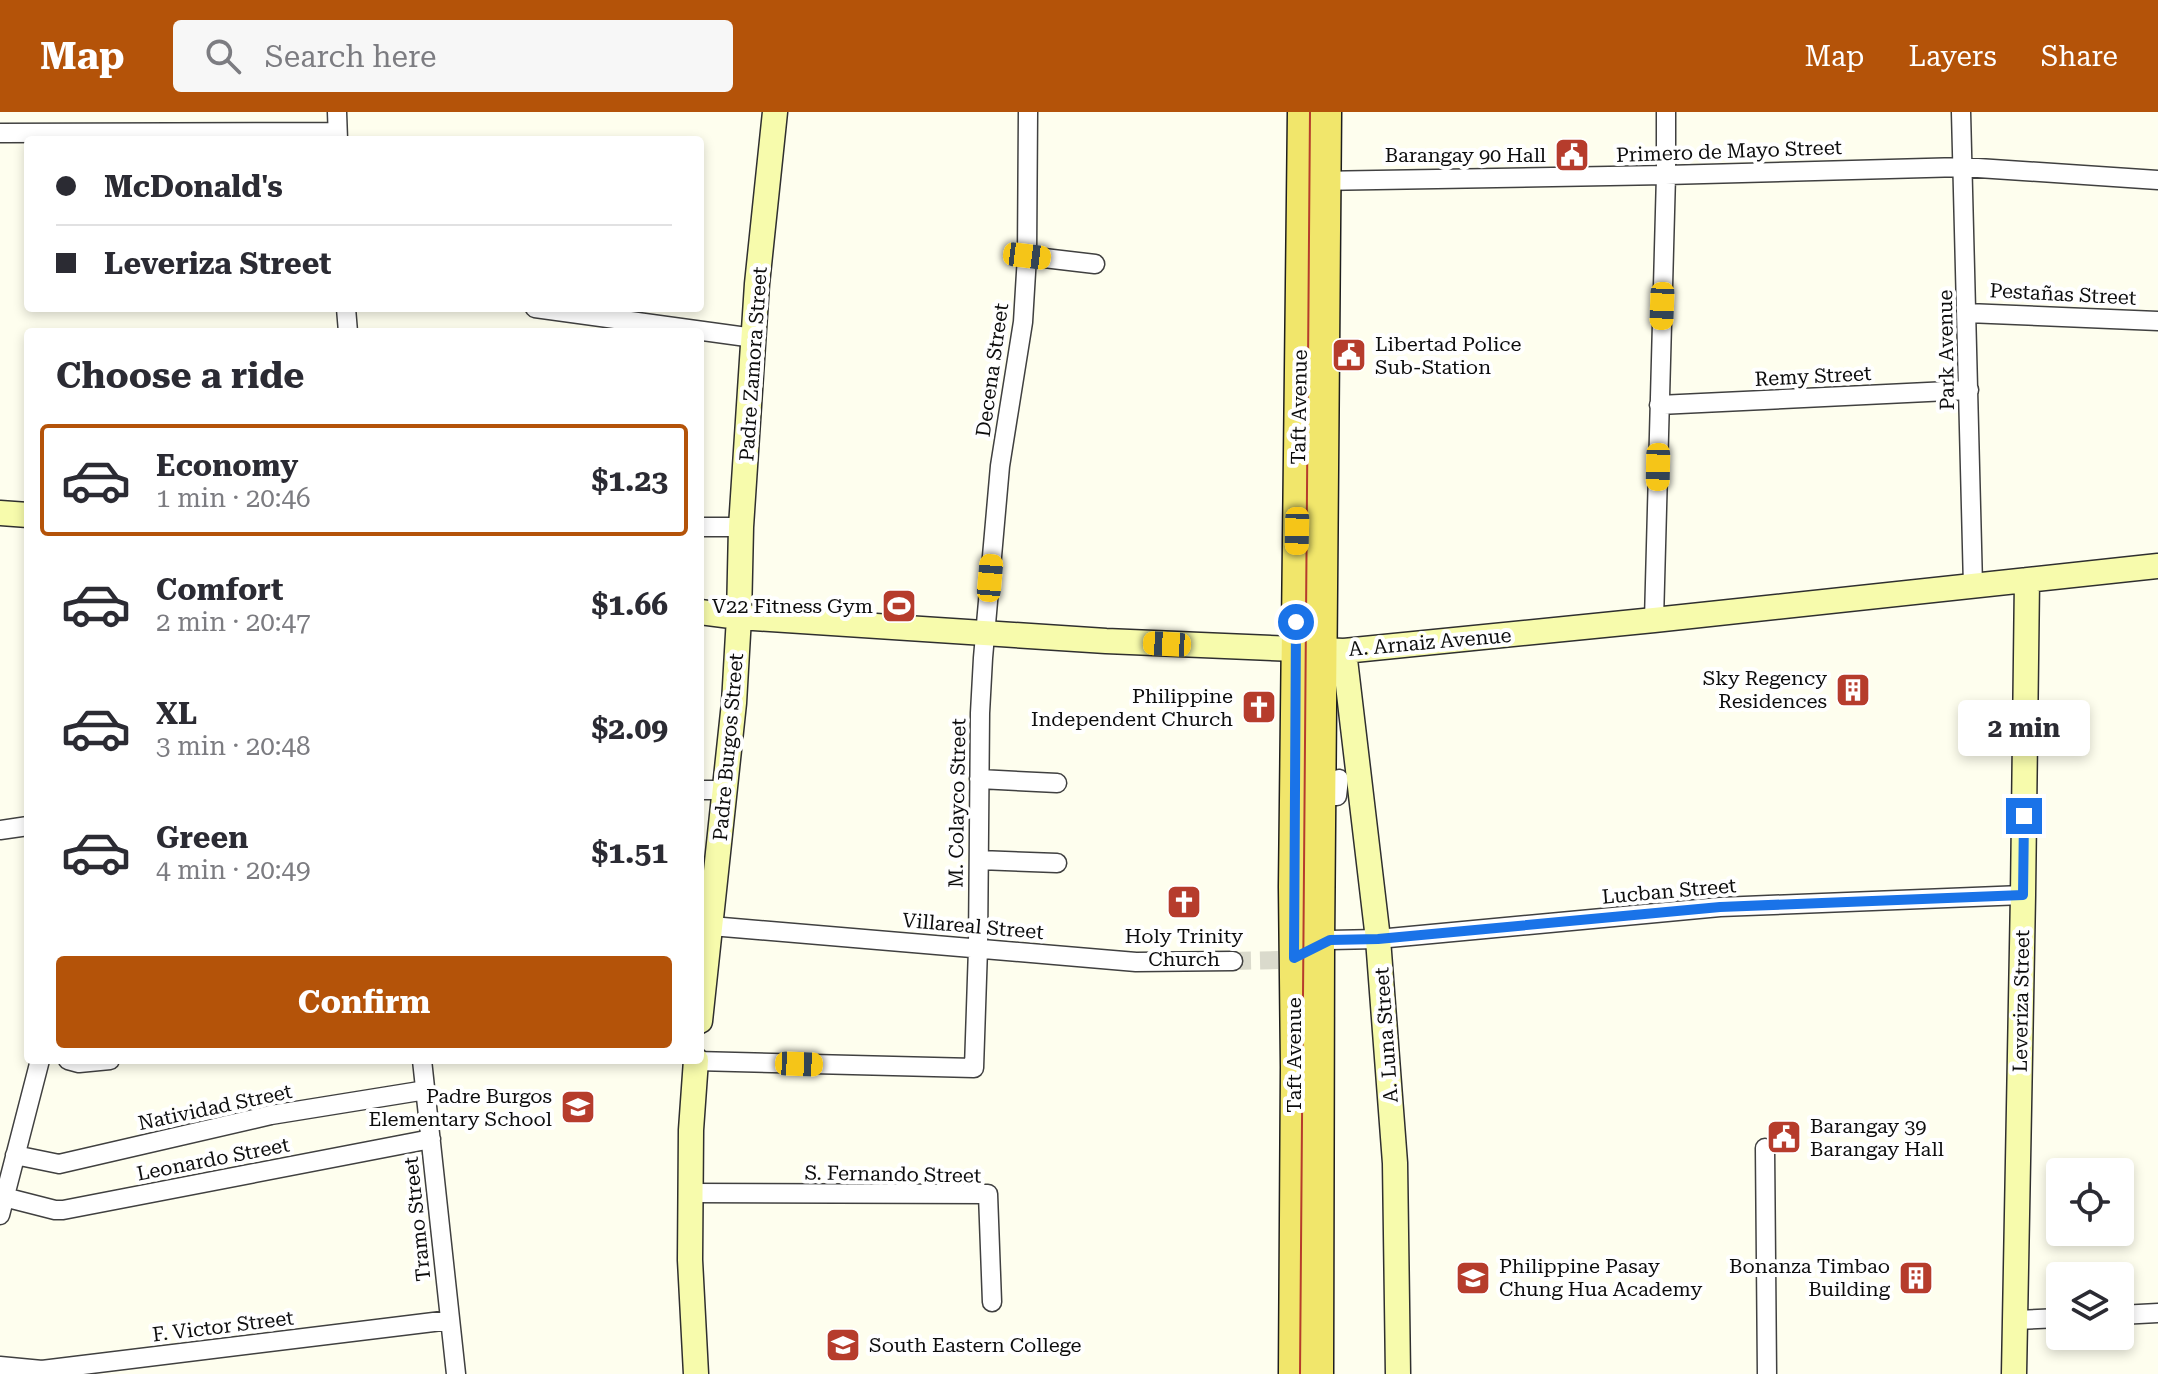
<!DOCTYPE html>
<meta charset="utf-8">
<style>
:root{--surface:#fff;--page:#f7f7f7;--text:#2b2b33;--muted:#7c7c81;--line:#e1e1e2;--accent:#b45309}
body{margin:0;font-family:"Roboto Serif",serif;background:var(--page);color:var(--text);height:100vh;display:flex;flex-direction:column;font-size:30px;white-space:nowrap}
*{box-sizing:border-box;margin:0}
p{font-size:26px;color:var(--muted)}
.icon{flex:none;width:44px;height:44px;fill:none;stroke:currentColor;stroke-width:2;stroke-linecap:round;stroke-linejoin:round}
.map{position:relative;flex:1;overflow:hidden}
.side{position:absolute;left:24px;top:216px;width:680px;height:736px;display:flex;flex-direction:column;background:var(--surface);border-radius:8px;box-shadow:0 4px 12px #0003}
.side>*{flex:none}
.guide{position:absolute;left:24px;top:24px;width:680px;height:176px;border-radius:8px;box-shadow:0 4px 12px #0003;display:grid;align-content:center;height:176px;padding:0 32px;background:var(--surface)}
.fabs{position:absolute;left:2046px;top:1046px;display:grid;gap:16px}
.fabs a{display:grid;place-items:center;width:88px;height:88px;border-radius:8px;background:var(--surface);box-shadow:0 4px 12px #0003;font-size:40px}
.end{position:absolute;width:36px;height:36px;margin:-18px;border:10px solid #1a73e8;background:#fff;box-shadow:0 0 0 4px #fff}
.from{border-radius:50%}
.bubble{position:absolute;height:56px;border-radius:8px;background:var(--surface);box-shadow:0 4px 12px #0003;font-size:26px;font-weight:700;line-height:56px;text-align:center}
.car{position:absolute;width:24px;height:48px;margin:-24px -12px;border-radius:10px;box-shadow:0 0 6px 2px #0007;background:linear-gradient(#f5c518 24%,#345 0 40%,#f5c518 0 76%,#345 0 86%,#f5c518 0)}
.guide b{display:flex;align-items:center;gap:28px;height:76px;font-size:30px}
.guide b+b{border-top:2px solid var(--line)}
.guide i{width:20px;height:20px;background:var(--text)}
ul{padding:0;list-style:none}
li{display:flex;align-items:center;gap:24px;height:112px;margin:0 16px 12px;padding:0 16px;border:4px solid transparent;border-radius:8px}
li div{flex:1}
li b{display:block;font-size:30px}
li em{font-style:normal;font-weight:700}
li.active{border-color:var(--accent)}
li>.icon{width:72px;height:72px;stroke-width:1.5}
h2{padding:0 32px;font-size:36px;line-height:96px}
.button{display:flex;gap:16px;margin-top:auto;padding:16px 32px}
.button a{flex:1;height:92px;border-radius:8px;background:var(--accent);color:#fff;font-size:32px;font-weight:700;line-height:92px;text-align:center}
header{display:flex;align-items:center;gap:48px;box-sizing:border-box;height:112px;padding:0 40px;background:var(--accent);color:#fff}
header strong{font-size:38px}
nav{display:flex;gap:44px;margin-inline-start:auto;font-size:28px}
.search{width:560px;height:72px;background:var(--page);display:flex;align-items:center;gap:20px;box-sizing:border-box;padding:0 28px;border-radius:8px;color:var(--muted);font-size:30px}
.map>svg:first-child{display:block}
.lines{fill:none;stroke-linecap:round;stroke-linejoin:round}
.street-tunnel{stroke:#dadacc;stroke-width:18;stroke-dasharray:18 9;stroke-linecap:butt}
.street-casing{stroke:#404040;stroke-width:21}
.secondary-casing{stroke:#2f2f2f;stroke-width:27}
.primary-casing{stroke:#1e1e1e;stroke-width:31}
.street{stroke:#fff;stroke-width:18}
.secondary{stroke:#f7fbac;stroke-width:24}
.primary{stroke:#f1e66b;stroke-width:28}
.tram{stroke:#b63c2c;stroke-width:2}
.route{stroke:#1a73e8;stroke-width:10}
.labels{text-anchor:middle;stroke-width:8;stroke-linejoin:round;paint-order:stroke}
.street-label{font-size:20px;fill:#0d0d0d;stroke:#fff}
.poi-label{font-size:20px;fill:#0d0d0d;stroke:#fff;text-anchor:end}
</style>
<header>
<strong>Map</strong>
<div class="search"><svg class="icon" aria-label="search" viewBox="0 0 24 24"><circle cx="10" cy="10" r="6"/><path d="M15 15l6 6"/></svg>Search here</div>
<nav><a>Map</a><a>Layers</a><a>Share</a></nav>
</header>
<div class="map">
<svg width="2158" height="1262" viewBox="0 0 2158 1262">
<rect width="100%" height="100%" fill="#fefeee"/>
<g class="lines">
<path class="street-tunnel" d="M1233,849l47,-1"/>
<g class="street-casing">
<path id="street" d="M337,0l1,28
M1961,0l12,474
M0,21l337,-1
M1317,69l349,-6 297,-8 195,13
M1027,144l68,8
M346,196l2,24
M535,196l219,30
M1967,201l191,8
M1659,293l310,-15
M700,415h41
M1654,508l12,-445v-63
M979,667l78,4
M700,678h25
M1321,684h16l2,-17
M0,718l28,-4
M979,748l78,3
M711,814l425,36 97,-1
M1314,835l16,-7 48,-1 342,-32 303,-12
M68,948l11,3 31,-3
M422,948l34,314
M696,949l278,7 4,-120 2,-235 3,-55 17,-192 23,-144 4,-66 1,-144
M1765,1036l2,226
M15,1043l44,9 212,-49 155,-25
M691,1081l297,1 4,108
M4,1085l51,13h8l368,-71
M0,1103l40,-155
M2120,1203l38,-2
M2016,1208l44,-2
M0,1254l42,4 408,-50"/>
</g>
<g class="secondary-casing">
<path id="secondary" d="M0,401l28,2
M700,500l39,5 367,24 238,10 310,-31 504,-54
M1344,539l34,288 17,224 3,211
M700,909l34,-318 5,-86 2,-90 16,-243 18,-172
M696,948l-5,70 -1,130 6,114
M2014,1262l9,-479 4,-315"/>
</g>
<g class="primary-casing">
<path id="primary" d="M1293,1262l2,-307 -2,-180 9,-775
M1319,1262l1,-430 7,-832"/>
</g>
<use href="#street" class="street"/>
<use href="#secondary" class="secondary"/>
<use href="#primary" class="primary"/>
<path class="tram" d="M1300,1262l10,-1262"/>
</g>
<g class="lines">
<path class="route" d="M1296,510l-2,336 36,-18 48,-1 342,-32 303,-12 1,-79"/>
</g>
<defs>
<g id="civic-square" transform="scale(1.8)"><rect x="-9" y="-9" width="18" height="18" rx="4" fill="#b63c2c" stroke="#fff"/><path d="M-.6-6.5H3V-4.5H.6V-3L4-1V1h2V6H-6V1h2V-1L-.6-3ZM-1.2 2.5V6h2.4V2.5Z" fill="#fff"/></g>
<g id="stadium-square" transform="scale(1.8)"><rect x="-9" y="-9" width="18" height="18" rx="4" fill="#b63c2c" stroke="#fff"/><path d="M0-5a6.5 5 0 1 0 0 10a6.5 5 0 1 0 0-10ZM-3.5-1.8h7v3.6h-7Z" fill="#fff"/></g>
<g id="building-square" transform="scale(1.8)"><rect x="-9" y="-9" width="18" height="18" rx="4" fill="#b63c2c" stroke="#fff"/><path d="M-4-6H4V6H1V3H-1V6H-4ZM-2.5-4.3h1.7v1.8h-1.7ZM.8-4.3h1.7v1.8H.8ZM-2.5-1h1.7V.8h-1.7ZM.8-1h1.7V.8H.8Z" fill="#fff"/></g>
<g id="church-square" transform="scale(1.8)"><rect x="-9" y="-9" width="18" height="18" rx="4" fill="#b63c2c" stroke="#fff"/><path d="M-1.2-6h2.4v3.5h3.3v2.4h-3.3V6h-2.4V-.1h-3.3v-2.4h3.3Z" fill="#fff"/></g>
<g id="school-square" transform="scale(1.8)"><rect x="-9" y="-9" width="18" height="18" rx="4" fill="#b63c2c" stroke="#fff"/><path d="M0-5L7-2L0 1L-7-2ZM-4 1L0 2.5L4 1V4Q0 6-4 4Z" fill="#fff"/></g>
<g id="university-square" transform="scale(1.8)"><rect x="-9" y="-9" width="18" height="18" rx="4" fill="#b63c2c" stroke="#fff"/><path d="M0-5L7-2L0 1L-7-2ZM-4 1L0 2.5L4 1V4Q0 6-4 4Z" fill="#fff"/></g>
</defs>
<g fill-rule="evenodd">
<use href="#civic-square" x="1572" y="43"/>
<use href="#civic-square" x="1349" y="243"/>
<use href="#stadium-square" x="899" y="494"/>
<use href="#building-square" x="1853" y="578"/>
<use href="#church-square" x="1259" y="595"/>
<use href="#church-square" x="1184" y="790"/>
<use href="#school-square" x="578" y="995"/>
<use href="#civic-square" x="1784" y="1025"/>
<use href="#school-square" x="1473" y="1166"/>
<use href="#building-square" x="1916" y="1166"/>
<use href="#university-square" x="843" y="1233"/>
</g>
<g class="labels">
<g class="street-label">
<text transform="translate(1729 39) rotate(-2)" y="7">Primero de Mayo Street</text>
<text transform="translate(2063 182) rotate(3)" y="7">Pestañas Street</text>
<text transform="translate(1946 238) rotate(-91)" y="7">Park Avenue</text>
<text transform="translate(753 252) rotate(-86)" y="7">Padre Zamora Street</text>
<text transform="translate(992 258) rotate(-82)" y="7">Decena Street</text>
<text transform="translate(1813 264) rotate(-3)" y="7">Remy Street</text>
<text transform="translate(1299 295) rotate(-89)" y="7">Taft Avenue</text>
<text transform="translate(1430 530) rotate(-5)" y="7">A. Arnaiz Avenue</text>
<text transform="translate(728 635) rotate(-85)" y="7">Padre Burgos Street</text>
<text transform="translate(957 691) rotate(-89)" y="7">M. Colayco Street</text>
<text transform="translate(1669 779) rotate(-5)" y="7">Lucban Street</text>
<text transform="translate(973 814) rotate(5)" y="7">Villareal Street</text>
<text transform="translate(2021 889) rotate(-89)" y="7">Leveriza Street</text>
<text transform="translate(1386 923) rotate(-94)" y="7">A. Luna Street</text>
<text transform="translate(1294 943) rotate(-90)" y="7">Taft Avenue</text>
<text transform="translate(215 995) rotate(-12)" y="7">Natividad Street</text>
<text transform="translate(213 1047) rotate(-11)" y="7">Leonardo Street</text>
<text transform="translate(893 1062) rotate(1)" y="7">S. Fernando Street</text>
<text transform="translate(417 1107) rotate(-96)" y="7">Tramo Street</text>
<text transform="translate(223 1214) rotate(-7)" y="7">F. Victor Street</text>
</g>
<g class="poi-label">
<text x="1546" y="50">Barangay 90 Hall</text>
<text x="1375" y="239" text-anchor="start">Libertad Police<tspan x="1375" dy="23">Sub-Station</tspan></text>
<text x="873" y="501">V22 Fitness Gym</text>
<text x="1827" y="573">Sky Regency<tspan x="1827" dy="23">Residences</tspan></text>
<text x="1233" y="591">Philippine<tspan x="1233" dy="23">Independent Church</tspan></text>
<text x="1184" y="831" text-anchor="middle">Holy Trinity<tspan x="1184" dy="23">Church</tspan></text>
<text x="552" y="991">Padre Burgos<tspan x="552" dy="23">Elementary School</tspan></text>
<text x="1810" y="1021" text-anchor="start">Barangay 39<tspan x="1810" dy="23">Barangay Hall</tspan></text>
<text x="1499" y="1161" text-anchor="start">Philippine Pasay<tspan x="1499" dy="23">Chung Hua Academy</tspan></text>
<text x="1890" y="1161">Bonanza Timbao<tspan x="1890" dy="23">Building</tspan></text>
<text x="869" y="1240" text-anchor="start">South Eastern College</text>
</g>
</g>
</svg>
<div class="fabs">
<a><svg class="icon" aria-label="locate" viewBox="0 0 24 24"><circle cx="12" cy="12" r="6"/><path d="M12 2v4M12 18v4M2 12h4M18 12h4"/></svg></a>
<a><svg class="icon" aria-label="layers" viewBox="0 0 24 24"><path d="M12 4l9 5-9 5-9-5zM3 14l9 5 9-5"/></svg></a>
</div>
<i class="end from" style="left:1296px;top:510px"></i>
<i class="end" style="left:2024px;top:704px"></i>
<div class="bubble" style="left:1958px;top:588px;width:132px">2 min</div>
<i class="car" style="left:1027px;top:144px;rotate:97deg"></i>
<i class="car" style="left:1662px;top:194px;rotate:182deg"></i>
<i class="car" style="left:1658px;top:355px;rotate:181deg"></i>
<i class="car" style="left:1297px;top:419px;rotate:181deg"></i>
<i class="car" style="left:990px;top:466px;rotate:5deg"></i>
<i class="car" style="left:1167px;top:532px;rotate:273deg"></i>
<i class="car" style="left:799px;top:952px;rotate:92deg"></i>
<div class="guide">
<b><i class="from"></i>McDonald's</b>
<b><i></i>Leveriza Street</b>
</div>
<section class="side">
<h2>Choose a ride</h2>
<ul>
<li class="active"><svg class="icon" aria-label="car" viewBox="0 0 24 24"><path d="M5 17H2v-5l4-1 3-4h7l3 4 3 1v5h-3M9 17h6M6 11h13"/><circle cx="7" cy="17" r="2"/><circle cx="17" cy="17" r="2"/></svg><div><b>Economy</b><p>1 min · 20:46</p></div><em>$1.23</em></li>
<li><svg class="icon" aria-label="car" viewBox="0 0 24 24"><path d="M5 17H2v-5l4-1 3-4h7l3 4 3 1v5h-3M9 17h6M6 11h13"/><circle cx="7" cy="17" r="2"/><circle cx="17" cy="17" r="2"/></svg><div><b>Comfort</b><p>2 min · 20:47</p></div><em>$1.66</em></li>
<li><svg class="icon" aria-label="car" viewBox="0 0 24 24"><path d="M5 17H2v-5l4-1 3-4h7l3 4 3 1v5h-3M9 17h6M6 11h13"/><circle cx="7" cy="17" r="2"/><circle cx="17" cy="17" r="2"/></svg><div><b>XL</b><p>3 min · 20:48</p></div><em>$2.09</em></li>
<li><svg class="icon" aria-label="car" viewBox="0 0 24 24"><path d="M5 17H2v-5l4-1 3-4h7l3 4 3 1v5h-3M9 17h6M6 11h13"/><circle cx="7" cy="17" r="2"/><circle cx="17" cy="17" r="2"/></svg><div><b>Green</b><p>4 min · 20:49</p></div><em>$1.51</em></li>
</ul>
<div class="button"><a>Confirm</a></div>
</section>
</div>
